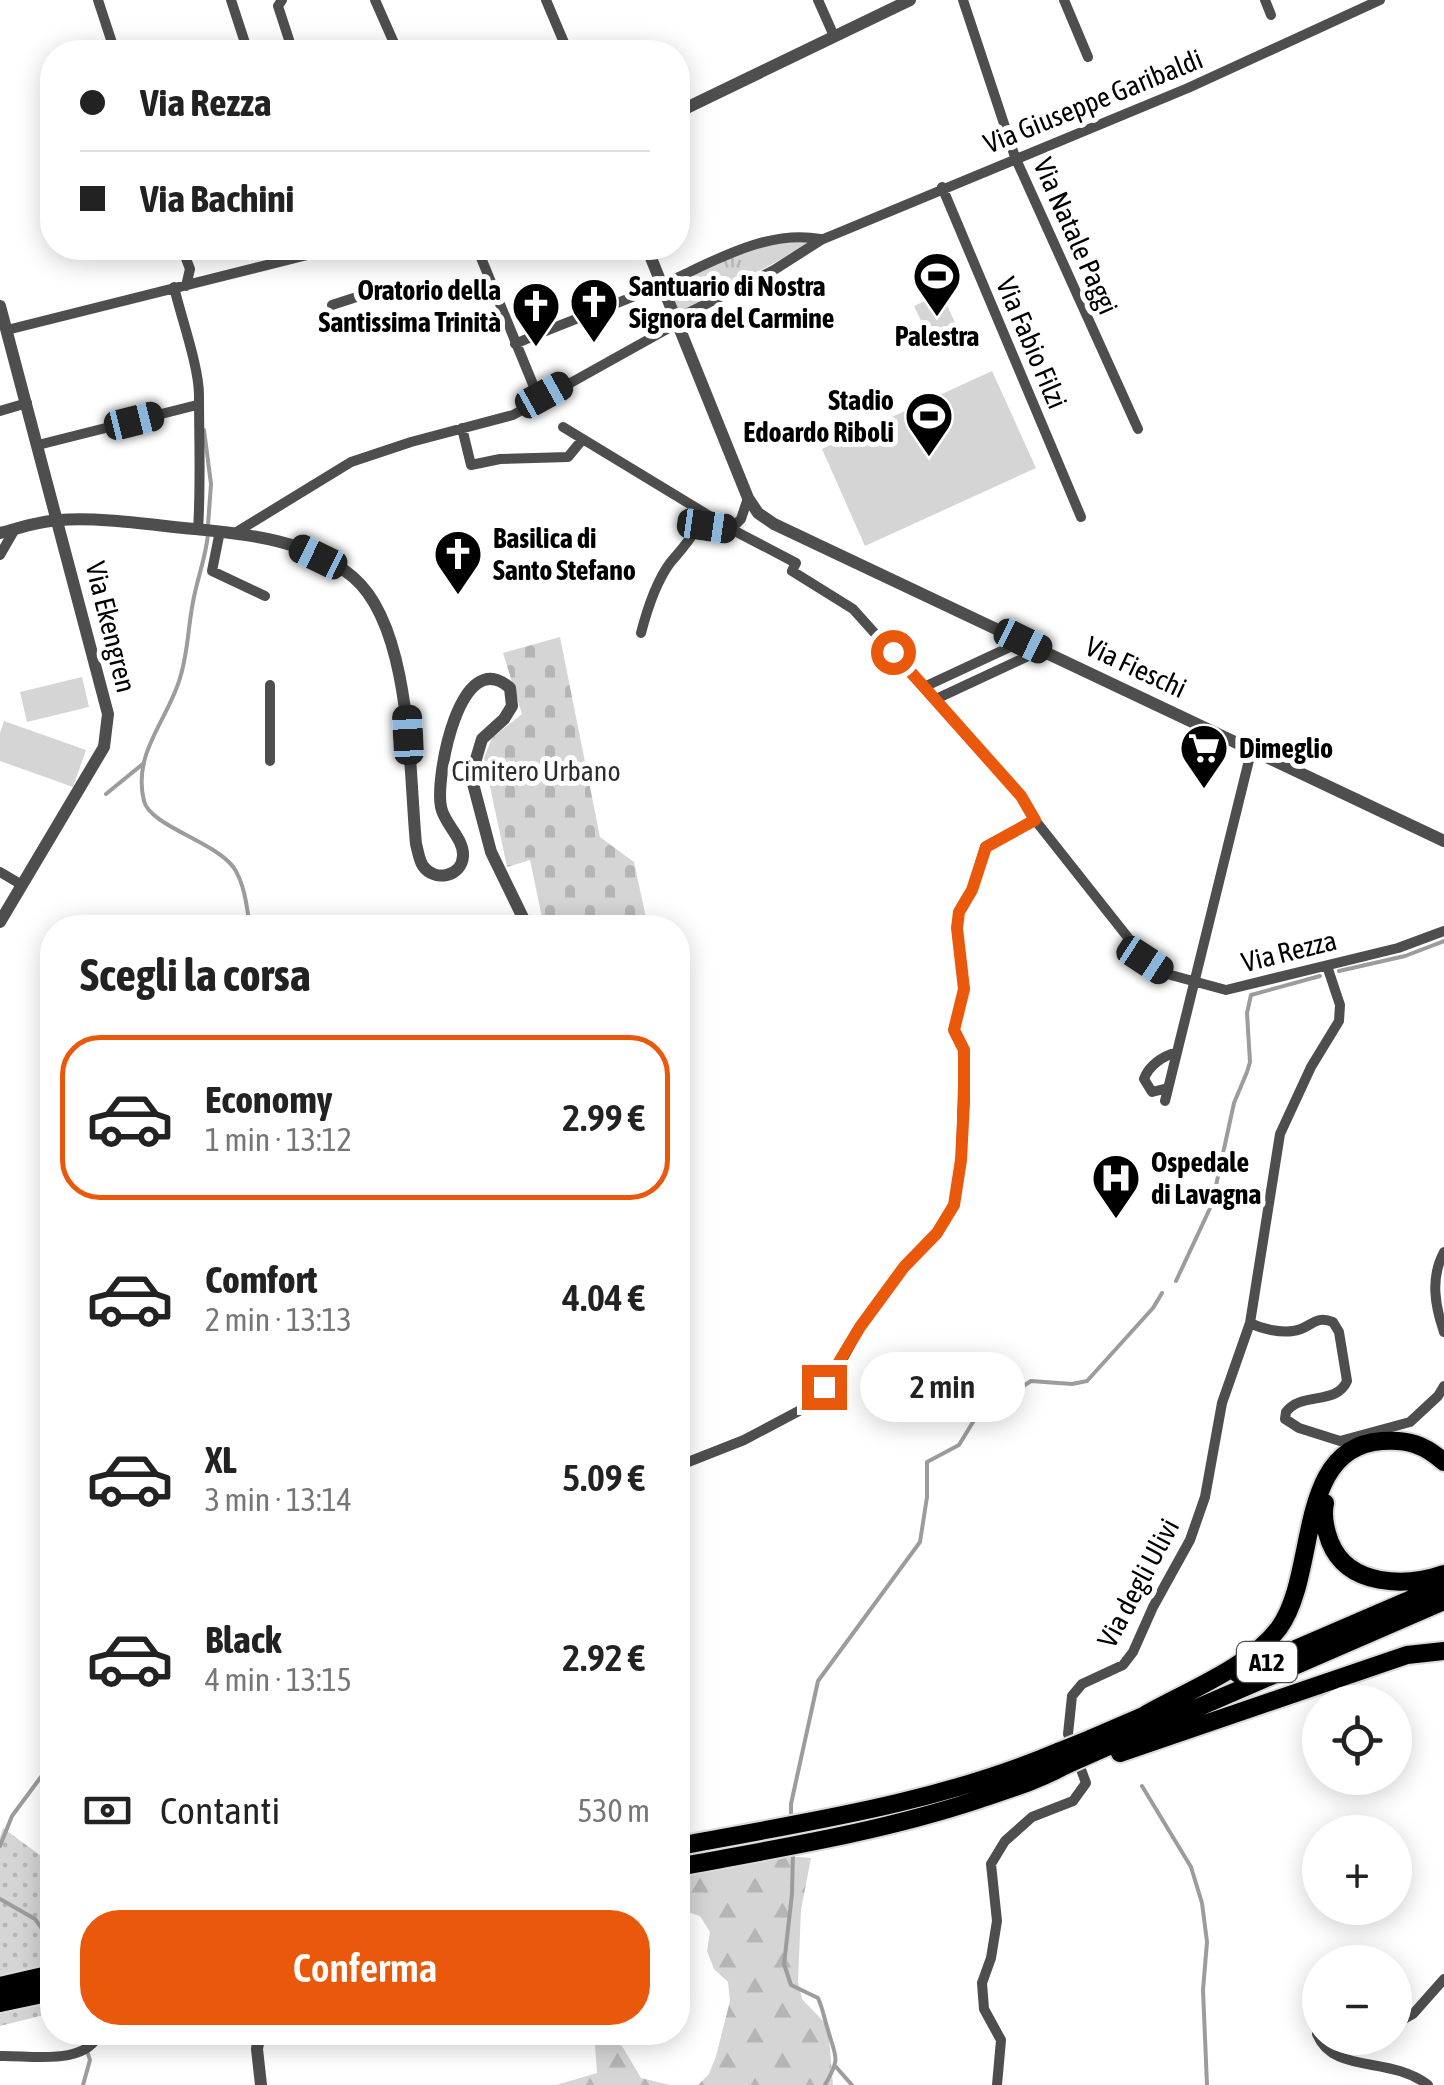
<!DOCTYPE html>
<html lang="it">
<meta charset="utf-8">
<style>
:root{--surface:#fff;--page:#f6f6f6;--text:#222;--muted:#767676;--line:#e0e0e0;--accent:#ea580c}
body{margin:0;font-family:"Asap Condensed",sans-serif;background:var(--page);color:var(--text);height:100vh;display:flex;flex-direction:column;font-size:38px;white-space:nowrap}
*{box-sizing:border-box;margin:0}
p{font-size:32px;color:var(--muted)}
.icon{flex:none;width:55px;height:55px;fill:none;stroke:currentColor;stroke-width:2;stroke-linecap:round;stroke-linejoin:round}
.map{position:relative;flex:1;overflow:hidden}
.drawer{position:absolute;left:40px;top:915px;width:650px;height:1130px;display:flex;flex-direction:column;background:var(--surface);border-radius:40px;box-shadow:0 5px 25px #0003}
.drawer>*{flex:none}
.hud{position:absolute;left:40px;top:40px;width:650px;height:220px;border-radius:40px;box-shadow:0 5px 25px #0003;display:grid;align-content:center;height:220px;padding:0 40px;background:var(--surface)}
.controls{position:absolute;left:1302px;top:1685px;display:grid;gap:20px}
.controls a{display:grid;place-items:center;width:110px;height:110px;border-radius:50%;background:var(--surface);box-shadow:0 5px 25px #0003;font-size:50px}
.end{position:absolute;width:45px;height:45px;margin:-22px;border:12px solid #ea580c;background:#fff;box-shadow:0 0 0 5px #fff}
.from{border-radius:50%}
.bubble{position:absolute;height:70px;border-radius:35px;background:var(--surface);box-shadow:0 5px 25px #0003;font-size:32px;font-weight:600;line-height:70px;text-align:center}
.car{position:absolute;width:30px;height:60px;margin:-30px -15px;border-radius:12px;box-shadow:0 0 8px 2px #0007;background:linear-gradient(#222 24%,#8ab4d8 0 40%,#222 0 76%,#8ab4d8 0 86%,#222 0)}
.hud b{display:flex;align-items:center;gap:35px;height:95px;font-size:38px}
.hud b+b{border-top:2px solid var(--line)}
.hud i{width:25px;height:25px;background:var(--text)}
ul{padding:0;list-style:none}
li{display:flex;align-items:center;gap:30px;height:165px;margin:0 20px 15px;padding:0 20px;border:5px solid transparent;border-radius:40px}
li div{flex:1}
li b{display:block;font-size:38px}
li em{font-style:normal;font-weight:600}
li.on{border-color:var(--accent)}
li>.icon{width:90px;height:90px;stroke-width:1.5}
h2{padding:0 40px;font-size:45px;line-height:120px}
.pay{display:flex;align-items:center;gap:25px;height:110px;padding:0 40px;font-size:38px}
.pay p{margin-inline-start:auto}
.cta{display:flex;gap:20px;margin-top:auto;padding:20px 40px}
.cta a{flex:1;height:115px;border-radius:40px;background:var(--accent);color:#fff;font-size:40px;font-weight:600;line-height:115px;text-align:center}
.map>svg:first-child{display:block}
.grass{fill:url(#grass-dots)}
.forest{fill:url(#forest-firs)}
.cemetery{fill:url(#cemetery-stones)}
.park{fill:url(#park-tufts)}
.pitch{fill:#d5d5d5}
.lines{fill:none;stroke-linecap:round;stroke-linejoin:round}
.stream{stroke:#9c9c9c;stroke-width:4}
.motorway-casing{stroke:#dbdbdb;stroke-width:22}
.minor{stroke:#4e4e4e;stroke-width:10}
.tertiary{stroke:#4e4e4e;stroke-width:12}
.motorway{stroke:#000;stroke-width:18}
.motorway-bridge-casing{stroke:#dbdbdb;stroke-width:22;stroke-linecap:butt}
.motorway-bridge{stroke:#000;stroke-width:18}
.route{stroke:#ea580c;stroke-width:12}
.labels{text-anchor:middle;stroke-width:10;stroke-linejoin:round;paint-order:stroke}
.shield{fill:#fff;stroke:#4c4c4c;stroke-width:2.5}
.shield-label{font-size:25px;font-weight:bold;fill:#000}
.street-label{font-size:28px;fill:#000;stroke:#fff}
.poi-label{font-size:28px;font-weight:bold;fill:#000;stroke:#fff;text-anchor:start}
.park-label{font-size:28px;fill:#2c2c2c;stroke:#fff}
</style>
<div class="map">
<svg width="1444" height="2085" viewBox="0 0 1444 2085">
<defs>
<pattern id="grass-dots" width="8" height="8" patternUnits="userSpaceOnUse" patternTransform="scale(2.5)"><rect width="8" height="8" fill="#d5d5d5"/><path d="M2 2h.1M6 6h.1" fill="none" stroke="#b5b5b5" stroke-width="1.8" stroke-linecap="round"/></pattern>
<pattern id="forest-firs" width="22" height="20" patternUnits="userSpaceOnUse" patternTransform="scale(2.5)"><rect width="22" height="20" fill="#d5d5d5"/><path d="M5 1l3.5 6h-7zM16 11l3.5 6h-7z" fill="#b5b5b5"/></pattern>
<pattern id="cemetery-stones" width="16" height="16" patternUnits="userSpaceOnUse" patternTransform="scale(2.5)"><rect width="16" height="16" fill="#d5d5d5"/><path d="M2 7V4a2 2 0 0 1 4 0v3zM10 15v-3a2 2 0 0 1 4 0v3z" fill="#b5b5b5"/></pattern>
<pattern id="park-tufts" width="24" height="20" patternUnits="userSpaceOnUse" patternTransform="scale(2.5)"><rect width="24" height="20" fill="#d5d5d5"/><path d="M3 7l-1-3M5 7V3M7 7l1-3M15 17l-1-3M17 17v-4M19 17l1-3" fill="none" stroke="#b5b5b5"/></pattern>
</defs>
<rect width="100%" height="100%" fill="#fff"/>
<path class="grass" d="M3,1828l49,36v149l-52,13v-189z"/>
<path class="forest" d="M784,1856l27,2 -10,52 -3,71 4,18 26,27 5,59h-135l11,-11 7,-18 14,-55 -2,-19 -14,-13 -7,-18 3,-19 -10,-16 -22,-7v-28l16,-7z
M594,2032l28,14 19,32 29,7h-114l41,-12z"/>
<path class="cemetery" d="M560,637l40,200 34,25 14,65h-104l-14,-67 -23,7 -23,-109 8,-20 30,-24 -19,-61z"/>
<path class="park" d="M786,240l29,1 -138,74 -11,-28 70,-34z"/>
<path class="pitch" d="M941,293l19,40 -28,11 -18,-38z
M992,371l44,97 -171,78 -43,-97z
M82,677l7,30 -62,15 -7,-30z
M4,721l82,29 -13,37 -73,-26v-28z"/>
<g class="lines">
<path class="stream" d="M204,430l7,54 -3,41
M208,534c-2,23 -11,45 -15,68 -5,25 -5,51 -13,76 -12,42 -48,75 -36,123 6,25 72,41 90,67 11,17 13,40 16,60
M106,794l38,-31
M1339,971l66,-15 39,-15
M1176,1281l36,-77 22,-101 13,-31 3,-10 -3,-49 4,-18 69,-19
M1142,1786l49,81 11,36 5,39 -4,48 4,95
M791,1821v-17l27,-123 102,-139 7,-45v-35l32,-17 17,-28 55,-36 41,3 15,-3 66,-73 9,-15
M0,1846l12,-30 40,-54
M793,1851l-1,43 -8,70 7,21 27,13c5,11 6,20 10,32 8,29 13,27 -3,55
M0,1899l35,20 17,23
M81,2032l9,28 -7,25
M836,2067l16,18"/>
<g class="motorway-casing">
<path id="motorway" d="M1325,1503c-3,14 0,26 5,39 18,45 76,45 114,32
M1238,1674l206,-89
M1145,1715c42,-24 105,-48 134,-87 40,-55 15,-181 103,-187 26,-2 43,4 62,21
M1090,1739l65,-28
M1093,1753l351,-152
M1120,1753l287,-98 37,-4
M678,1846c129,-24 260,-43 382,-95
M678,1867c101,-19 203,-35 302,-68 29,-10 59,-19 86,-34
M0,1986l52,-12
M0,2003l52,-11"/>
</g>
<path class="minor" d="M98,0l17,52
M231,0l17,52
M282,0l-4,6 15,46
M375,0l23,52
M546,0l22,52
M818,0l16,36
M963,0l52,157 123,272
M1064,0l24,57
M1265,0l6,15
M942,187l139,330
M182,248l8,21 -4,17
M477,248l62,151
M174,287c7,30 25,80 25,108 0,45 2,90 -1,135
M332,305l37,-12
M676,319l98,-49 47,-30 367,-152 192,-88
M7,330l328,-82
M515,344c49,-22 101,-39 151,-61 46,-21 101,-54 154,-44
M0,411l27,-8
M563,427l168,102 65,34
M462,428l9,37 29,-6 68,-2 14,-17
M38,445l159,-40
M731,529l10,-10 7,-21
M220,531l-8,40 53,25
M235,533l116,-71 60,-20 102,-27 165,-92
M0,555l15,-26
M796,563l-4,8 61,38 168,187 14,24 110,139 22,15 59,16 172,-42 46,-17
M641,633c6,-23 15,-51 29,-70 10,-12 18,-20 26,-34l11,-3 18,2
M270,685v76
M924,687l99,-46
M936,699l105,-49
M0,872l22,13
M1168,1088l-16,4 -8,-13c5,-14 19,-23 33,-27
M1165,1101l87,-353
M1444,1252c-14,26 -9,54 0,80
M1250,1323c12,6 30,10 43,8 18,-2 21,-17 40,-9l6,10 8,49c-11,25 -45,10 -61,31l-1,7 14,9 41,13 70,-19 28,-26 6,-10
M678,1466l66,-26 68,-36 25,-34 23,-43 44,-60 33,-34 17,-28 7,-45 3,-110 -10,-20 10,-41 -7,-61 2,-16 13,-22 13,-43 50,-27
M1395,2024l18,-10 31,-35
M1320,2027l-3,7c17,41 72,21 111,51
M0,2056c31,-1 86,11 100,-24
M997,2085l4,-45 -17,-31 -2,-26 9,-25 6,-37 -6,-57 14,-23 27,-24 41,-16 13,-18 -18,-49 4,-38 10,-12 41,-19 10,-13 20,-45 37,-67 15,-43 17,-94 28,-80 30,-189 31,-67 28,-46 1,-16 -13,-39"/>
<path class="tertiary" d="M678,112l232,-112
M647,248l101,250 10,15 16,11 670,317
M0,306l108,408 -4,33 -104,175
M0,533c19,-5 40,-12 59,-13 45,-3 92,5 136,9 54,5 115,12 158,48 59,50 56,195 63,267 2,7 3,16 7,22 12,17 39,10 40,-10 1,-18 -19,-32 -22,-49 -6,-30 19,-164 69,-119l2,18 -8,13 -22,20 -11,37 20,76 37,76
M260,2032l-3,17 4,36"/>
<use href="#motorway" class="motorway"/>
<g class="motorway-bridge-casing">
<path id="motorway-bridge" d="M1060,1751l30,-12
M1066,1765l27,-12"/>
</g>
<use href="#motorway-bridge" class="motorway-bridge"/>
</g>
<g class="lines">
<path class="route" d="M824,1387l36,-60 44,-60 33,-34 17,-28 7,-45 3,-58v-52l-10,-20 10,-41 -7,-61 2,-16 13,-22 14,-43 49,-27 -14,-24 -128,-144"/>
</g>
<defs>
<g id="stadium-pin" transform="scale(2.5)"><path d="M0 17L-7.5 6A9.5 9.5 0 1 1 7.5 6Z" fill="#000" stroke="#fff"/><path d="M0-5a6.5 5 0 1 0 0 10a6.5 5 0 1 0 0-10ZM-3.5-1.8h7v3.6h-7Z" fill="#fff"/></g>
<g id="church-pin" transform="scale(2.5)"><path d="M0 17L-7.5 6A9.5 9.5 0 1 1 7.5 6Z" fill="#000" stroke="#fff"/><path d="M-1.2-6h2.4v3.5h3.3v2.4h-3.3V6h-2.4V-.1h-3.3v-2.4h3.3Z" fill="#fff"/></g>
<g id="supermarket-pin" transform="scale(2.5)"><path d="M0 17L-7.5 6A9.5 9.5 0 1 1 7.5 6Z" fill="#000" stroke="#fff"/><path d="M-6-5.5h2.5l.6 2H6L4.5 2H-2.5L-4.4-4H-6ZM-1.5 3.2a1.3 1.3 0 1 0 .1 0ZM3 3.2a1.3 1.3 0 1 0 .1 0Z" fill="#fff"/></g>
<g id="hospital-pin" transform="scale(2.5)"><path d="M0 17L-7.5 6A9.5 9.5 0 1 1 7.5 6Z" fill="#000" stroke="#fff"/><path d="M-5-5h3v3.5h4V-5h3V5h-3V1.5h-4V5h-3Z" fill="#fff"/></g>
</defs>
<g fill-rule="evenodd">
<use href="#stadium-pin" x="937" y="276"/>
<use href="#church-pin" x="594" y="302"/>
<use href="#church-pin" x="536" y="306"/>
<use href="#stadium-pin" x="929" y="416"/>
<use href="#church-pin" x="458" y="554"/>
<use href="#supermarket-pin" x="1204" y="748"/>
<use href="#hospital-pin" x="1116" y="1178"/>
</g>
<g class="labels">
<rect class="shield" x="1237" y="1642" width="60" height="40" rx="8"/>
<g class="shield-label">
<text x="1267" y="1671">A12</text>
</g>
<g class="street-label">
<text transform="translate(1093 101) rotate(-22)" y="10">Via Giuseppe Garibaldi</text>
<text transform="translate(1076 236) rotate(66)" y="10">Via Natale Paggi</text>
<text transform="translate(1032 343) rotate(67)" y="10">Via Fabio Filzi</text>
<text transform="translate(111 627) rotate(76)" y="10">Via Ekengren</text>
<text transform="translate(1136 667) rotate(25)" y="10">Via Fieschi</text>
<text transform="translate(1289 951) rotate(-14)" y="10">Via Rezza</text>
<text transform="translate(1138 1583) rotate(-62)" y="10">Via degli Ulivi</text>
</g>
<g class="poi-label">
<text x="629" y="296">Santuario di Nostra<tspan x="629" dy="32">Signora del Carmine</tspan></text>
<text x="501" y="300" text-anchor="end">Oratorio della<tspan x="501" dy="32">Santissima Trinità</tspan></text>
<text x="937" y="346" text-anchor="middle">Palestra</text>
<text x="894" y="410" text-anchor="end">Stadio<tspan x="894" dy="32">Edoardo Riboli</tspan></text>
<text x="493" y="548">Basilica di<tspan x="493" dy="32">Santo Stefano</tspan></text>
<text x="1239" y="758">Dimeglio</text>
<text x="1151" y="1172">Ospedale<tspan x="1151" dy="32">di Lavagna</tspan></text>
</g>
<g class="park-label">
<text x="536" y="781">Cimitero Urbano</text>
</g>
</g>
</svg>
<div class="controls">
<a><svg class="icon" aria-label="locate" viewBox="0 0 24 24"><circle cx="12" cy="12" r="6"/><path d="M12 2v4M12 18v4M2 12h4M18 12h4"/></svg></a>
<a>+</a>
<a>−</a>
</div>
<i class="end from" style="left:893px;top:652px"></i>
<i class="end" style="left:824px;top:1387px"></i>
<div class="bubble" style="left:860px;top:1352px;width:165px">2 min</div>
<i class="car" style="left:544px;top:395px;rotate:61deg"></i>
<i class="car" style="left:134px;top:421px;rotate:76deg"></i>
<i class="car" style="left:707px;top:526px;rotate:98deg"></i>
<i class="car" style="left:318px;top:557px;rotate:296deg"></i>
<i class="car" style="left:1023px;top:641px;rotate:116deg"></i>
<i class="car" style="left:408px;top:735px;rotate:357deg"></i>
<i class="car" style="left:1145px;top:960px;rotate:123deg"></i>
<div class="hud">
<b><i class="from"></i>Via Rezza</b>
<b><i></i>Via Bachini</b>
</div>
<section class="drawer">
<h2>Scegli la corsa</h2>
<ul>
<li class="on"><svg class="icon" aria-label="car" viewBox="0 0 24 24"><path d="M5 17H2v-5l4-1 3-4h7l3 4 3 1v5h-3M9 17h6M6 11h13"/><circle cx="7" cy="17" r="2"/><circle cx="17" cy="17" r="2"/></svg><div><b>Economy</b><p>1 min · 13:12</p></div><em>2.99 €</em></li>
<li><svg class="icon" aria-label="car" viewBox="0 0 24 24"><path d="M5 17H2v-5l4-1 3-4h7l3 4 3 1v5h-3M9 17h6M6 11h13"/><circle cx="7" cy="17" r="2"/><circle cx="17" cy="17" r="2"/></svg><div><b>Comfort</b><p>2 min · 13:13</p></div><em>4.04 €</em></li>
<li><svg class="icon" aria-label="car" viewBox="0 0 24 24"><path d="M5 17H2v-5l4-1 3-4h7l3 4 3 1v5h-3M9 17h6M6 11h13"/><circle cx="7" cy="17" r="2"/><circle cx="17" cy="17" r="2"/></svg><div><b>XL</b><p>3 min · 13:14</p></div><em>5.09 €</em></li>
<li><svg class="icon" aria-label="car" viewBox="0 0 24 24"><path d="M5 17H2v-5l4-1 3-4h7l3 4 3 1v5h-3M9 17h6M6 11h13"/><circle cx="7" cy="17" r="2"/><circle cx="17" cy="17" r="2"/></svg><div><b>Black</b><p>4 min · 13:15</p></div><em>2.92 €</em></li>
</ul>
<div class="pay"><svg class="icon" aria-label="cash" viewBox="0 0 24 24"><path d="M3 7h18v10H3z"/><circle cx="12" cy="12" r="2"/></svg>Contanti<p>530 m</p></div>
<div class="cta"><a>Conferma</a></div>
</section>
</div>
